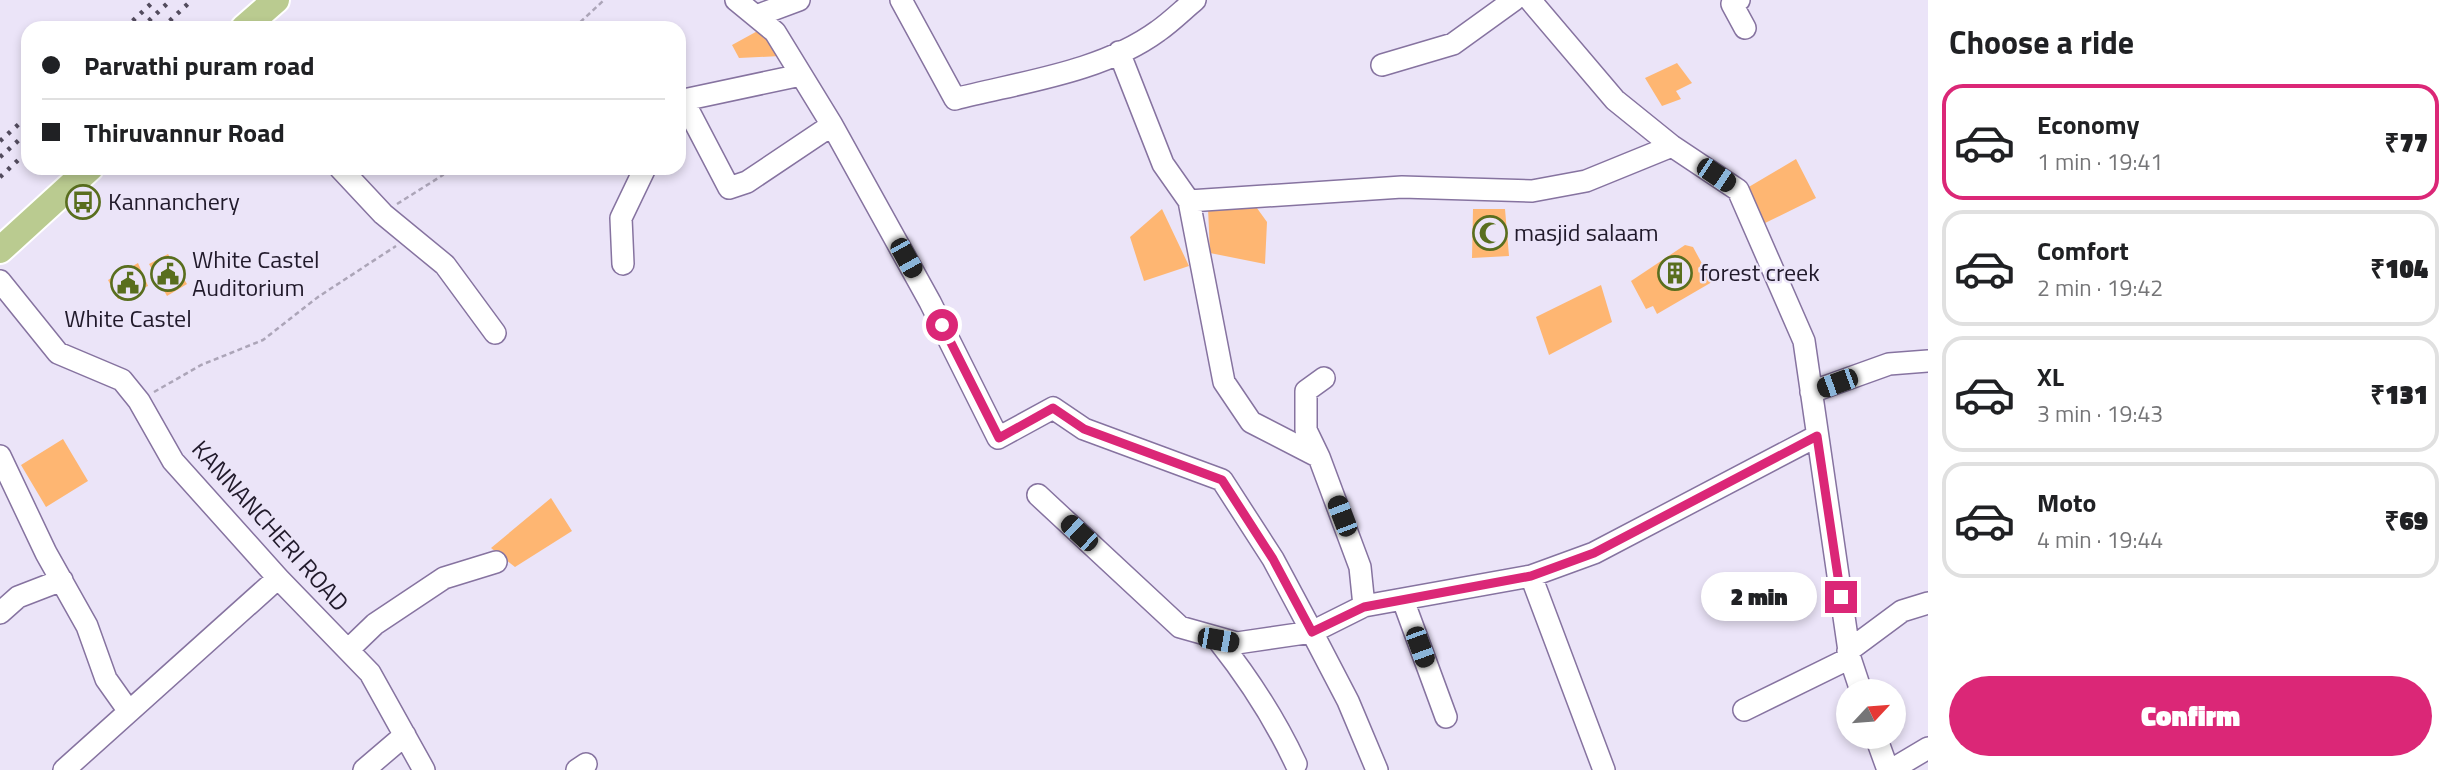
<!DOCTYPE html>
<meta charset="utf-8">
<style>
:root{--surface:#fff;--page:#f2f2f2;--text:#202124;--muted:#757577;--line:#e0e0e0;--accent:#db2777}
body{margin:0;font-family:"Titillium Web",sans-serif;background:var(--page);color:var(--text);height:100vh;display:flex;flex-direction:column;font-size:26px;white-space:nowrap}
*{box-sizing:border-box;margin:0}
p{font-size:23px;color:var(--muted)}
.icon{flex:none;width:38px;height:38px;fill:none;stroke:currentColor;stroke-width:2;stroke-linecap:round;stroke-linejoin:round}
.map{position:relative;flex:1;overflow:hidden}
.side{display:flex;flex-direction:column;background:var(--surface);width:525px}
.side>*{flex:none}
.banner{position:absolute;left:21px;top:21px;width:665px;height:154px;border-radius:21px;box-shadow:0 4px 10px #0003;display:grid;align-content:center;height:154px;padding:0 21px;background:var(--surface)}
.needle{width:46px;rotate:64deg}
.buttons{position:absolute;left:1836px;top:679px;display:grid;gap:14px}
.buttons a{display:grid;place-items:center;width:70px;height:70px;border-radius:50%;background:var(--surface);box-shadow:0 4px 10px #0003;font-size:35px}
.end{position:absolute;width:32px;height:32px;margin:-16px;border:9px solid #db2777;background:#fff;box-shadow:0 0 0 4px #fff}
.from{border-radius:50%}
.bubble{position:absolute;height:49px;border-radius:24px;background:var(--surface);box-shadow:0 4px 10px #0003;font-size:23px;font-weight:800;line-height:49px;text-align:center}
.car{position:absolute;width:21px;height:42px;margin:-21px -10px;border-radius:9px;box-shadow:0 0 5px 2px #0007;background:linear-gradient(#222 24%,#8ab4d8 0 40%,#222 0 76%,#8ab4d8 0 86%,#222 0)}
.banner b{display:flex;align-items:center;gap:24px;height:66px;font-size:26px}
.banner b+b{border-top:2px solid var(--line)}
.banner i{width:18px;height:18px;background:var(--text)}
ul{padding:0;list-style:none}
li{display:flex;align-items:center;gap:21px;height:116px;margin:0 14px 10px;padding:0 7px;border:4px solid var(--line);border-radius:21px}
li div{flex:1}
li b{display:block;font-size:26px}
li em{font-style:normal;font-weight:800}
li.selected{border-color:var(--accent)}
li>.icon{width:63px;height:63px;stroke-width:1.5}
h2{padding:0 21px;font-size:32px;line-height:84px}
.primary-button{display:flex;gap:14px;margin-top:auto;padding:14px 21px}
.primary-button a{flex:1;height:80px;border-radius:42px;background:var(--accent);color:#fff;font-size:28px;font-weight:800;line-height:80px;text-align:center}
main{display:flex;flex:1;min-height:0}
.map>svg:first-child{display:block}
.building{fill:#feb672}
.lines{fill:none;stroke-linecap:round;stroke-linejoin:round}
.minor-casing{stroke:#8673a0;stroke-width:24}
.major-casing{stroke:#fff;stroke-width:30}
.path{stroke:#aca5b8;stroke-width:2.5;stroke-dasharray:5 3.5;stroke-linecap:butt}
.minor{stroke:#fff;stroke-width:21}
.major{stroke:#bacb90;stroke-width:26}
.rail{stroke:#524b5d;stroke-width:4.5;stroke-dasharray:3.5 7;stroke-linecap:butt}
.route{stroke:#db2777;stroke-width:9}
.labels{text-anchor:middle;stroke-width:5;stroke-linejoin:round;paint-order:stroke}
.poi-label{font-size:24px;fill:#211a2b;stroke:#ebe4f8;text-anchor:start}
.street-label{font-size:24px;fill:#211a2b;stroke:#ebe4f8}
</style>
<main>
<div class="map">
<svg width="1928" height="770" viewBox="0 0 1928 770">
<rect width="100%" height="100%" fill="#ebe4f8"/>
<path class="building" d="M763,28l17,28 -41,2 -7,-13z
M1677,63l15,20 -16,8 5,8 -19,7 -17,-28z
M1796,159l20,39 -53,26 -16,-36z
M1254,204l13,18 -2,42 -55,-11 -2,-45z
M1162,209l27,57 -45,15 -14,-44z
M1473,209h32l4,47 -37,2z
M1685,245l8,2 19,35 -55,32 -4,-8 -7,3 -15,-28z
M168,254l19,30 -20,12 -18,-32z
M138,263l10,23 -30,13 -10,-19z
M1601,285l11,37 -63,33 -13,-38z
M63,439l25,42 -42,26 -25,-42z
M551,498l21,33 -57,36 -24,-19z"/>
<g class="lines">
<g class="minor-casing">
<path id="minor" d="M736,0l39,32 57,93 98,177 68,136 55,-30 31,21 138,51 51,79 39,73 36,69 29,69
M901,0l54,99c66,-17 147,-27 203,-68 13,-9 25,-21 37,-31
M1530,0l85,100 57,46 66,44 66,151 46,317 11,33
M1739,0l-7,4 13,24
M756,16l43,-16
M1382,65l71,-21 61,-44
M683,100l46,88 18,-6 85,-57
M679,101l122,-26
M340,168l43,46 62,51 50,68
M1189,201l213,-14 130,4 54,-10 86,-35
M623,264l-2,-46 24,-50
M0,281l58,72 64,27 17,21 34,60 105,117 92,95 54,97
M1811,392l78,-28 39,-3
M0,456l46,97 41,73 19,53 22,31
M1319,457l-13,-27v-39l18,-13
M1038,495l142,132 57,16 75,-11 52,-26 -4,-39 -41,-110 -68,-35 -27,-40 -35,-181 -26,-37 -44,-112
M1531,576l73,194
M1403,600l43,117
M1364,606l167,-30 63,-23 223,-117
M0,613l18,-16 44,-17
M1218,640c31,39 57,79 78,124
M348,650l27,-26 69,-46 52,-16
M1848,651l54,-40 26,-8
M1744,710l106,-52
M1876,737l12,33
M64,770l214,-192
M364,770l41,-35
M577,770l9,-6
M1891,770l37,-22"/>
</g>
<g class="major-casing">
<path id="major" d="M244,28l32,-28
M0,250l90,-82"/>
</g>
<path class="path" d="M574,28l30,-28
M397,204l46,-29 2,-7
M154,392l47,-27 62,-25 55,-43 78,-51"/>
<use href="#minor" class="minor"/>
<use href="#major" class="major"/>
<path class="rail" d="M125,28l30,-28
M141,28l30,-28
M162,28l30,-28
M0,141l28,-25
M0,157l28,-25
M0,177l28,-26"/>
</g>
<g class="lines">
<path class="route" d="M942,325l57,113 54,-30 31,21 138,51 51,79 39,73 52,-25 167,-31 63,-23 223,-117 24,161"/>
</g>
<defs>
<g id="bus-ring" transform="scale(1.75)"><circle r="9.5" fill="#ebe4f8" stroke="#596e1e" stroke-width="1.5"/><path d="M-5-6H5V4H4V6H2V4H-2V6H-4V4H-5ZM-3.5-4V0h7V-4ZM-3.5 1.2v1.5H-2V1.2ZM2 1.2v1.5H3.5V1.2Z" fill="#596e1e"/></g>
<g id="mosque-ring" transform="scale(1.75)"><circle r="9.5" fill="#ebe4f8" stroke="#596e1e" stroke-width="1.5"/><path d="M3.5-4.9A6 6 0 1 0 3.5 4.9A5 5 0 1 1 3.5-4.9Z" fill="#596e1e"/></g>
<g id="building-ring" transform="scale(1.75)"><circle r="9.5" fill="#ebe4f8" stroke="#596e1e" stroke-width="1.5"/><path d="M-4-6H4V6H1V3H-1V6H-4ZM-2.5-4.3h1.7v1.8h-1.7ZM.8-4.3h1.7v1.8H.8ZM-2.5-1h1.7V.8h-1.7ZM.8-1h1.7V.8H.8Z" fill="#596e1e"/></g>
<g id="civic-ring" transform="scale(1.75)"><circle r="9.5" fill="#ebe4f8" stroke="#596e1e" stroke-width="1.5"/><path d="M-.6-6.5H3V-4.5H.6V-3L4-1V1h2V6H-6V1h2V-1L-.6-3ZM-1.2 2.5V6h2.4V2.5Z" fill="#596e1e"/></g>
</defs>
<g fill-rule="evenodd">
<use href="#bus-ring" x="83" y="202"/>
<use href="#mosque-ring" x="1490" y="233"/>
<use href="#building-ring" x="1675" y="273"/>
<use href="#civic-ring" x="168" y="274"/>
<use href="#civic-ring" x="128" y="283"/>
</g>
<g class="labels">
<g class="poi-label">
<text x="108" y="210">Kannanchery</text>
<text x="1514" y="241">masjid salaam</text>
<text x="192" y="268">White Castel<tspan x="192" dy="28">Auditorium</tspan></text>
<text x="1700" y="281">forest creek</text>
<text x="128" y="327" text-anchor="middle">White Castel</text>
</g>
<g class="street-label">
<text transform="translate(270 526) rotate(48)" y="8">KANNANCHERI ROAD</text>
</g>
</g>
</svg>
<div class="buttons">
<a><svg class="needle" viewBox="-14 -14 28 28"><path d="M0-13l5 13h-10z" fill="#e53935"/><path d="M0 13l5-13h-10z" fill="#757577"/></svg></a>
</div>
<i class="end from" style="left:942px;top:325px"></i>
<i class="end" style="left:1841px;top:597px"></i>
<div class="bubble" style="left:1701px;top:572px;width:116px">2 min</div>
<i class="car" style="left:1716px;top:175px;rotate:124deg"></i>
<i class="car" style="left:906px;top:258px;rotate:151deg"></i>
<i class="car" style="left:1837px;top:383px;rotate:250deg"></i>
<i class="car" style="left:1342px;top:516px;rotate:339deg"></i>
<i class="car" style="left:1079px;top:533px;rotate:313deg"></i>
<i class="car" style="left:1218px;top:640px;rotate:100deg"></i>
<i class="car" style="left:1420px;top:647px;rotate:160deg"></i>
<div class="banner">
<b><i class="from"></i>Parvathi puram road</b>
<b><i></i>Thiruvannur Road</b>
</div>
</div>
<section class="side">
<h2>Choose a ride</h2>
<ul>
<li class="selected"><svg class="icon" aria-label="car" viewBox="0 0 24 24"><path d="M5 17H2v-5l4-1 3-4h7l3 4 3 1v5h-3M9 17h6M6 11h13"/><circle cx="7" cy="17" r="2"/><circle cx="17" cy="17" r="2"/></svg><div><b>Economy</b><p>1 min · 19:41</p></div><em>₹77</em></li>
<li><svg class="icon" aria-label="car" viewBox="0 0 24 24"><path d="M5 17H2v-5l4-1 3-4h7l3 4 3 1v5h-3M9 17h6M6 11h13"/><circle cx="7" cy="17" r="2"/><circle cx="17" cy="17" r="2"/></svg><div><b>Comfort</b><p>2 min · 19:42</p></div><em>₹104</em></li>
<li><svg class="icon" aria-label="car" viewBox="0 0 24 24"><path d="M5 17H2v-5l4-1 3-4h7l3 4 3 1v5h-3M9 17h6M6 11h13"/><circle cx="7" cy="17" r="2"/><circle cx="17" cy="17" r="2"/></svg><div><b>XL</b><p>3 min · 19:43</p></div><em>₹131</em></li>
<li><svg class="icon" aria-label="car" viewBox="0 0 24 24"><path d="M5 17H2v-5l4-1 3-4h7l3 4 3 1v5h-3M9 17h6M6 11h13"/><circle cx="7" cy="17" r="2"/><circle cx="17" cy="17" r="2"/></svg><div><b>Moto</b><p>4 min · 19:44</p></div><em>₹69</em></li>
</ul>
<div class="primary-button"><a>Confirm</a></div>
</section>
</main>
